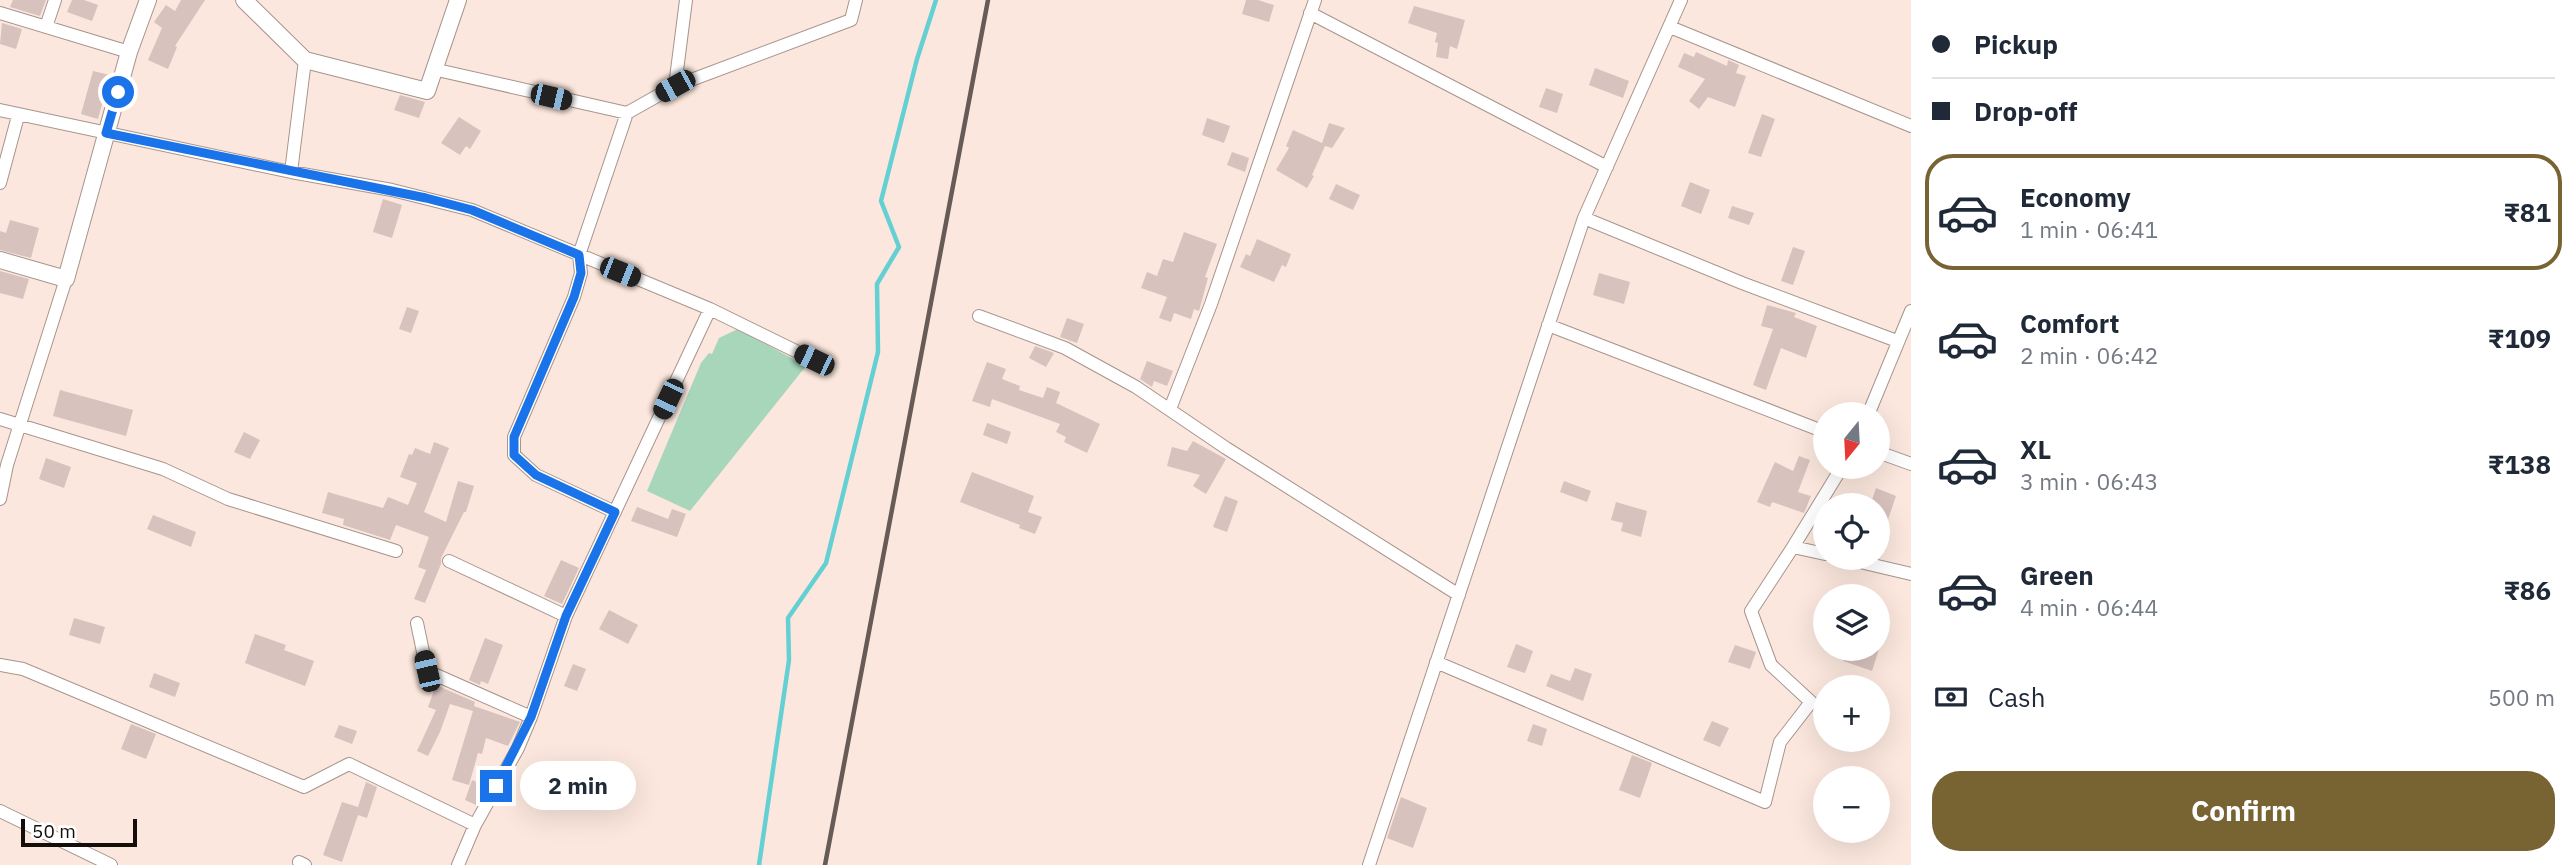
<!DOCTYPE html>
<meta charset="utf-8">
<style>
:root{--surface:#fff;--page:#f6f6f7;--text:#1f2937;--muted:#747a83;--line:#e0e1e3;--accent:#786332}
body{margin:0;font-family:"IBM Plex Sans",sans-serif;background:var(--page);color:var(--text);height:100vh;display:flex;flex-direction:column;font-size:26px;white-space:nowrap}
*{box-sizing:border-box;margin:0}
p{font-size:23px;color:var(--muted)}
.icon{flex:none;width:38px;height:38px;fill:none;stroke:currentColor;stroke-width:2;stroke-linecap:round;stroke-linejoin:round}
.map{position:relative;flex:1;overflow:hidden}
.side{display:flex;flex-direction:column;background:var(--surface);width:665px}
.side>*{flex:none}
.top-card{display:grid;align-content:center;height:154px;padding:0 21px;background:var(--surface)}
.needle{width:46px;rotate:198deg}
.tools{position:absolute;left:1813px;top:402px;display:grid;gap:14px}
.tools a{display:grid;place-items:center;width:77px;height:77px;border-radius:50%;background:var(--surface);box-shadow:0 7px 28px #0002;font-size:35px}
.scale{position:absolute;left:21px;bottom:18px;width:116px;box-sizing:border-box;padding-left:7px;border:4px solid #140e0b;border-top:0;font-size:19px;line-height:24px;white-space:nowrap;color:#140e0b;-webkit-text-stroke:5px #fff;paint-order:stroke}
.end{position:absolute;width:32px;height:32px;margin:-16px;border:9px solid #1a73e8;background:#fff;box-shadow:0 0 0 4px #fff}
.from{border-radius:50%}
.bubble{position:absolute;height:49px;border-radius:24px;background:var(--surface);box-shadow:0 7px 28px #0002;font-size:23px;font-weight:800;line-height:49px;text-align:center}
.car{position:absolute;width:21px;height:42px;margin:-21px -10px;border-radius:9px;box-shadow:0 0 5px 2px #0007;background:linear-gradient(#222 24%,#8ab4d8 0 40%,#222 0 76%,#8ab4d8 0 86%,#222 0)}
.top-card b{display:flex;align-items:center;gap:24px;height:66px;font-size:26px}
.top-card b+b{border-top:2px solid var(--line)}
.top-card i{width:18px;height:18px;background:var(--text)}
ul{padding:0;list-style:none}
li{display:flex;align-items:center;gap:21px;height:116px;margin:0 14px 10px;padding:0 7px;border:4px solid transparent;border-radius:28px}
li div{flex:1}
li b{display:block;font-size:26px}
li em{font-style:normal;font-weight:800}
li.current{border-color:var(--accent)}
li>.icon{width:63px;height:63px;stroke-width:1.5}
.pay{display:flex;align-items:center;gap:18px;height:77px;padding:0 21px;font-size:26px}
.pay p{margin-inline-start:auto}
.cta{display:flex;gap:14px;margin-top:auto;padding:14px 21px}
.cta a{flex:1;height:80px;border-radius:28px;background:var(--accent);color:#fff;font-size:28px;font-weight:800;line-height:80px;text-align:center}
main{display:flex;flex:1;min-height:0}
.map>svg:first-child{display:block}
.green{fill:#a7d6ba}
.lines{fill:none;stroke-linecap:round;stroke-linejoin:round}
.stream{stroke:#64d0d3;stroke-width:4.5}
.building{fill:#d8c2bd}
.minor-casing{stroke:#a7948c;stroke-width:14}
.tertiary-casing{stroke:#a7948c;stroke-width:18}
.minor{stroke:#fff;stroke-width:12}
.tertiary{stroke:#fff;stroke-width:16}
.rail{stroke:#665b56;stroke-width:4.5}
.route{stroke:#1a73e8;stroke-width:9}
</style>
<main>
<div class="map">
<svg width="1911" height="865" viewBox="0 0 1911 865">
<rect width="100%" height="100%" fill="#fbe7dd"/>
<path class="green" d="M738,329l68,37 -116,145 -43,-20 54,-128 8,-10 3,1 7,-16z"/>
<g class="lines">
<path class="stream" d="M759,865l30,-205 -1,-42 38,-55 52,-211 -1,-68 22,-37 -18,-46 36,-142 19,-59"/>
</g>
<path class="building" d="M13,0h33l-6,16 -30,-9z
M72,0h12l14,5 -6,16 -25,-9z
M181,0h24l-30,46 2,1 -9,22 -20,-9 14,-32 -8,-6 12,-17 9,6z
M1246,0h12l16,5 -5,17 -27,-8z
M1414,6l51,14 -8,29 -7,-3 -2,13 -12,-2 2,-14 -3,-1 2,-9 -29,-10z
M2,23l20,6 -6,20 -16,-5z
M1696,52l31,14 1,-6 11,5 -3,8 10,3 -11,31 -27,-10 -9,12 -10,-8 16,-22 -27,-12 6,-14 10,4z
M1595,68l34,13 -6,17 -34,-13z
M93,71l17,4 -12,44 -17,-5z
M1546,88l17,6 -6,19 -18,-6z
M400,95l25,7 -6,16 -25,-8z
M1762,114l13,5 -14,38 -13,-4z
M459,117l22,14 -11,18 -4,-3 -6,9 -19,-12z
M1207,118l23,8 -6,17 -22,-8z
M1329,123l16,5 -13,20 -7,-2 -13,29 2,1 -7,12 -31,-18 13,-22 -3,-2 7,-16 29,13z
M1232,152l17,6 -4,14 -18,-7z
M1690,182l20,8 -9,24 -20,-8z
M1336,184l24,11 -7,15 -24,-11z
M383,199l19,6 -10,33 -19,-6z
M1732,206l22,7 -5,12 -21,-7z
M10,220l29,8 -8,30 -31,-8v-19l6,2z
M1184,232l33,12 -12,33 3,1 -9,33 -5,-2 -3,10 -17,-6 -3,9 -12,-4 8,-21 -26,-9 6,-16 10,4 6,-17 10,3z
M1257,239l34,15 -5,13 -4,-2 -8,17 -34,-15 6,-13 4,2z
M1793,247l12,4 -12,34 -12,-4z
M0,271l29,8 -6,20 -23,-6z
M1599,273l31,9 -6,22 -31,-9z
M1767,305l29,8 -2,4 23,9 -11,32 -25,-10 -15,42 -13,-5 20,-56 -12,-3z
M407,307l12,4 -8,22 -12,-4z
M1067,318l17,6 -7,19 -17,-6z
M1035,346l19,7 -8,14 -17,-9z
M1147,361l26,10 -6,15 -13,-5 -2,6 -12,-8z
M987,362l19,7 -4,10 18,7 -1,4 24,8 4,-11 13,5 -4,11 44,21 -13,29 -23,-11 2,-5 -10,-5 4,-8 -68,-25 -2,8 -18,-6z
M60,390l73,20 -7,26 -73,-20z
M987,423l24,9 -4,12 -24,-9z
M244,432l16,8 -10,19 -16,-7z
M1193,441l33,18 -20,35 -13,-8 7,-11 -33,-9 5,-19 15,4z
M434,442l15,6 -25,64 22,10 12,-41 16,5 -8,26h-2l-23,46v6l-16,39 -11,-4 12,-29 -8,-3 11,-30 -33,-12 -6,15 -47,-15 1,-6 -22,-6 6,-21 55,16 5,-11 20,8 9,-22 -17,-6 9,-23 3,1 3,-7 15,6z
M1799,456l11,4 -12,32 13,4 -7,17 -32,-11 -2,5 -13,-5 18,-40 18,9z
M46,458l25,9 -7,21 -25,-9z
M972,472l62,24 -6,16 14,5 -7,17 -16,-6 1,-3 -60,-23z
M1564,481l27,10 -4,11 -27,-10z
M1876,488l20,8 -16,47 -2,-37h-8z
M1225,496l13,5 -11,31 -14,-5z
M1616,502l31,9 -6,26 -20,-6 2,-8 -12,-3z
M637,507l31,12 4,-10 14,5 -9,23 -46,-16z
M153,515l43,17 -5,15 -44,-18z
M561,560l18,8 -17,36 -18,-8z
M609,610l29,15 -10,19 -29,-15z
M74,618l31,9 -5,17 -31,-9z
M255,634l31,11 -2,5 30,11 -9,25 -60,-23z
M485,638l18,7 -15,39 -7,-3 -1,4 -11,-5z
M1516,644l17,7 -8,22 -18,-6z
M1735,645l21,7 -6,17 -22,-7z
M1847,649h32l-7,22 -29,-10z
M573,664l13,5 -9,22 -13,-5z
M1575,668l17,6 -9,27 -37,-15 5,-12 19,7z
M154,673l26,10 -5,14 -26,-10z
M436,685l39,17 -1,4 46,16 -12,24 -22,-8 -4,16 -4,-1 -9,32 -17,-5 21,-69 -23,-7 -10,28 -12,24 -11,-5 19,-41 -8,-3z
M1712,721l17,7 -9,19 -17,-7z
M131,724l25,10 -10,25 -25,-10z
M1533,724l14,5 -5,17 -15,-5z
M339,725l18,6 -5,13 -18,-7z
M1632,755l20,8 -12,35 -21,-8z
M472,780l14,6 -10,19 -11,-5z
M366,782l11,5 -10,31 -9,-3 -16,47 -19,-7 19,-53 16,5z
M1401,797l26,11 -14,40 -26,-10z"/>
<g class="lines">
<g class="minor-casing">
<path id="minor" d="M0,13l129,39
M1310,13l297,154
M46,27l9,-27
M1670,27l241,99
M433,69l194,44
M675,86l176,-66 5,-20
M0,110l291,62 101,18 80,20 238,99 104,51
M291,172l14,-112
M0,183l18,-67
M1584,218l158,65 155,58
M979,316l86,32 71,39 90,61 233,147
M1548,325l277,107
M1170,409l41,-105 104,-304
M1868,415l43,-104
M0,419l163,50 65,30 168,52
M1878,452l33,12
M0,499l7,-34 59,-186
M615,512l-79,-37 -22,-20v-18l60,-140 7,-24 -2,-18 48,-142 48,-27 11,-86
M1825,554l-32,-7 49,-80
M1843,558l68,16
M449,561l117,55
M417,623l10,48 104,46
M1436,662l329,140 15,-60 31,-40 -40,-37 -20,-54 42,-64
M0,665l23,4 281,118 45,-23 126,61
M0,811l111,54
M299,862l6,3
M458,865l17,-40 43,-77 13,-31 35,-101 144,-307
M1369,865l215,-647 97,-218"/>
</g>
<g class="tertiary-casing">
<path id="tertiary" d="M244,0l61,60 122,31 31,-91
M0,260l66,19 63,-227 19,-52"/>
</g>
<use href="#minor" class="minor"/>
<use href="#tertiary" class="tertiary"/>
<path class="rail" d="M825,865l163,-865"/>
</g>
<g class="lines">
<path class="route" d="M118,92l-12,41 320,65 46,12 107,45 2,18 -7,24 -60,140v18l22,20 79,37 -49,104 -35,101 -35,69"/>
</g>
</svg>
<div class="tools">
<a><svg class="needle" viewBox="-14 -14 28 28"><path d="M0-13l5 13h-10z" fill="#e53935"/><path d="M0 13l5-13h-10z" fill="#747a83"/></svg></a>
<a><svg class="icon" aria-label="locate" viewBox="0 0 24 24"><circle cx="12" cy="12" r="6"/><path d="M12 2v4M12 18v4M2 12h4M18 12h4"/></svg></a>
<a><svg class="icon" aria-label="layers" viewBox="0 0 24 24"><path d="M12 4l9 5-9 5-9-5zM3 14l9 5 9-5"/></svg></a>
<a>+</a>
<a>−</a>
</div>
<div class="scale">50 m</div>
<i class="end from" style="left:118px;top:92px"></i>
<i class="end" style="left:496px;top:786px"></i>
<div class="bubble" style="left:520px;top:761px;width:116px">2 min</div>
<i class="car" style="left:675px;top:86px;rotate:241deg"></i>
<i class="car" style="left:551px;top:97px;rotate:103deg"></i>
<i class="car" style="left:620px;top:272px;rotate:112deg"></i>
<i class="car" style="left:814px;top:360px;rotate:296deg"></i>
<i class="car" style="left:668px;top:399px;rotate:205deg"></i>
<i class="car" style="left:427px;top:671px;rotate:347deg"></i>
</div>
<section class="side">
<div class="top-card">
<b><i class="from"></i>Pickup</b>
<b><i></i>Drop-off</b>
</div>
<ul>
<li class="current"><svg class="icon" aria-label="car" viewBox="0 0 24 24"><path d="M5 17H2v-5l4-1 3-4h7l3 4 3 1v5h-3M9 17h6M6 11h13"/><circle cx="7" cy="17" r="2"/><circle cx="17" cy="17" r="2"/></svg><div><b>Economy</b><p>1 min · 06:41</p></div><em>₹81</em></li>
<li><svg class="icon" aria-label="car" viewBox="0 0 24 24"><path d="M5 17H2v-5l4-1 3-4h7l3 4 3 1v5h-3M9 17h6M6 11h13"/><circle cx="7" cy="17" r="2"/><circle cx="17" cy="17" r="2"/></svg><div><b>Comfort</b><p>2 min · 06:42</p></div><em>₹109</em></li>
<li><svg class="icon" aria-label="car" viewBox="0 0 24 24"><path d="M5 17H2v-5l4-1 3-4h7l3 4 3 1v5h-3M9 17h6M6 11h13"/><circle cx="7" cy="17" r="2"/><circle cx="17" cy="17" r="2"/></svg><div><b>XL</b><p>3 min · 06:43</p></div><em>₹138</em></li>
<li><svg class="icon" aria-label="car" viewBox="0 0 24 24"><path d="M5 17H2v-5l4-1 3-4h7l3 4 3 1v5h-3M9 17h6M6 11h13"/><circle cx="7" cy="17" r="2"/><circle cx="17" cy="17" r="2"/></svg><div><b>Green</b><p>4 min · 06:44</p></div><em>₹86</em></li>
</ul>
<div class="pay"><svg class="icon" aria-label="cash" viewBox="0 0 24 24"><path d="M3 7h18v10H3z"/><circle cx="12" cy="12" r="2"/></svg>Cash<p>500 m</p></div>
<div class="cta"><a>Confirm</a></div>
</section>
</main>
